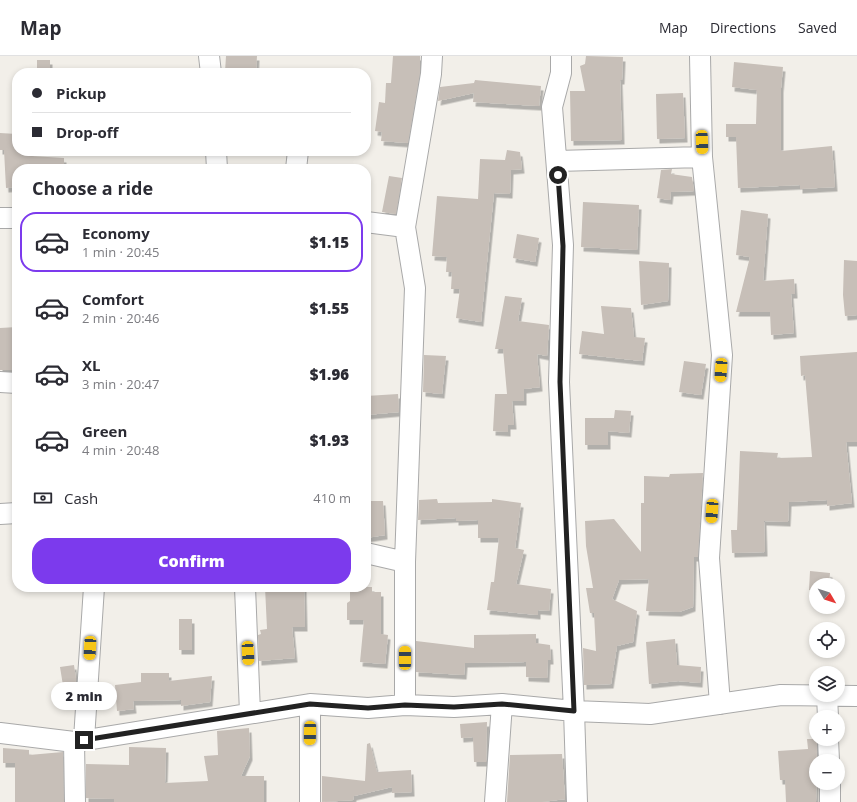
<!DOCTYPE html>
<meta charset="utf-8">
<style>
:root{--surface:#fff;--page:#f7f7f7;--text:#2b2b33;--muted:#7c7c81;--line:#e1e1e2;--accent:#7c3aed}
body{margin:0;font-family:"Open Sans",sans-serif;background:var(--page);color:var(--text);height:100vh;display:flex;flex-direction:column;font-size:15px;white-space:nowrap}
*{box-sizing:border-box;margin:0}
p{font-size:13px;color:var(--muted)}
.icon{flex:none;width:22px;height:22px;fill:none;stroke:currentColor;stroke-width:2;stroke-linecap:round;stroke-linejoin:round}
.map{position:relative;flex:1;overflow:hidden}
.side{position:absolute;left:12px;top:108px;width:359px;height:428px;display:flex;flex-direction:column;background:var(--surface);border-radius:16px;box-shadow:0 2px 6px #0003}
.side>*{flex:none}
.hud{position:absolute;left:12px;top:12px;width:359px;height:88px;border-radius:16px;box-shadow:0 2px 6px #0003;display:grid;align-content:center;height:88px;padding:0 20px;background:var(--surface)}
.needle{width:26px;rotate:129deg}
.tools{position:absolute;left:809px;top:522px;display:grid;gap:8px}
.tools a{display:grid;place-items:center;width:36px;height:36px;border-radius:50%;background:var(--surface);box-shadow:0 2px 6px #0003;font-size:20px}
.end{position:absolute;width:18px;height:18px;margin:-9px;border:5px solid #222;background:#fff;box-shadow:0 0 0 2px #fff}
.from{border-radius:50%}
.bubble{position:absolute;height:28px;border-radius:14px;background:var(--surface);box-shadow:0 2px 6px #0003;font-size:13px;font-weight:800;line-height:28px;text-align:center}
.car{position:absolute;width:12px;height:24px;margin:-12px -6px;border-radius:5px;box-shadow:0 0 3px 1px #0007;background:linear-gradient(#f5c518 24%,#345 0 40%,#f5c518 0 76%,#345 0 86%,#f5c518 0)}
.hud b{display:flex;align-items:center;gap:14px;height:38px;font-size:15px}
.hud b+b{border-top:1px solid var(--line)}
.hud i{width:10px;height:10px;background:var(--text)}
ul{padding:0;list-style:none}
li{display:flex;align-items:center;gap:12px;height:60px;margin:0 8px 6px;padding:0 12px;border:2px solid transparent;border-radius:16px}
li div{flex:1}
li b{display:block;font-size:15px}
li em{font-style:normal;font-weight:800}
li.selected{border-color:var(--accent)}
li>.icon{width:36px;height:36px;stroke-width:1.5}
h2{padding:0 20px;font-size:18px;line-height:48px}
.pay{display:flex;align-items:center;gap:10px;height:44px;padding:0 20px;font-size:15px}
.pay p{margin-inline-start:auto}
.action{display:flex;gap:8px;margin-top:auto;padding:8px 20px}
.action a{flex:1;height:46px;border-radius:16px;background:var(--accent);color:#fff;font-size:16px;font-weight:800;line-height:46px;text-align:center}
header{display:flex;align-items:center;gap:24px;box-sizing:border-box;height:56px;padding:0 20px;background:var(--surface);border-bottom:1px solid var(--line)}
header strong{font-size:19px}
nav{display:flex;gap:22px;margin-inline-start:auto;font-size:14px}
.map>svg:first-child{display:block}
.building{fill:#c7bfb8;filter:url(#shadow)}
.lines{fill:none;stroke-linecap:round;stroke-linejoin:round}
.minor-casing{stroke:#a9a9a9;stroke-width:22}
.minor{stroke:#fff;stroke-width:20}
.route{stroke:#222;stroke-width:5}
</style>
<header>
<strong>Map</strong>
<nav><a>Map</a><a>Directions</a><a>Saved</a></nav>
</header>
<div class="map">
<svg width="857" height="746" viewBox="0 0 857 746">
<defs>
<filter id="shadow"><feDropShadow dx="2.5" dy="4.5" stdDeviation="0" flood-color="#0004"/></filter>
</defs>
<rect width="100%" height="100%" fill="#f2efe9"/>
<path class="building" d="M226,0h31l-1,17 -31,-1z
M393,0h27v17l-12,70 -27,-2 1,-9 -7,-1 4,-29 6,1 1,-20h5z
M586,0l37,1 -1,23h-2l2,60 -51,1 -1,-50h15l-5,-25 5,-2z
M37,4h13v13h-13z
M734,6l49,5 -2,21v63l51,-5 3,41 -35,2v-4l-62,3 -2,-51h-10v-13h30l1,-34 -25,-3z
M475,24l66,6 -2,20 -66,-4 1,-9 -36,8 2,-14 34,-4z
M683,37l2,45 -28,1 -1,-45z
M0,77l17,1v17h14v5l33,2v11h-47v18l-11,1 -2,-38h-4z
M507,94l13,2 2,17 -11,1 -1,24 -16,-1 -13,129 -25,-4 4,-29h-9l1,-17h-6l1,-15 -15,-1 5,-60 41,3 2,-40 25,1z
M672,113l-1,5 21,3 2,14 -23,1 -1,8 -13,-2 4,-28z
M389,120l13,2 -6,36 -14,-2z
M583,146l56,3 -2,45 -56,-3z
M741,154l27,4 -5,67 31,-2 1,15h-4l3,39 -23,2 -1,-23h-34l14,-55 -14,-2z
M517,178l22,4 -4,24 -22,-4z
M844,204l13,1v54l-12,1 -2,-21z
M639,205l30,2 -1,38 -27,4z
M505,240l17,2 -4,23 31,4 -2,31 -10,-2 3,33 -16,2v12h-12l2,24h-6v7l-15,-1 2,-37h12l-4,-45h-8z
M601,250l30,2 3,29 11,1 -3,23 -63,-7 3,-23 22,3z
M17,271v43h-17v-42z
M857,296v90h-11l6,61 -25,3v-6l-38,2 -1,20 -24,-1 1,31 -33,1 -1,-23h6l3,-79 38,2 -1,5 35,-1 -7,-82 -4,1 -1,-20z
M424,299l22,1 -4,38 -19,-2z
M684,305l22,3 -5,31 -22,-3z
M398,338l1,18 -33,3v-19z
M615,354l16,1 -2,22 -21,-2v14h-23v-27h29z
M703,417l-5,84h-4l-1,50 -14,5 -33,-1 3,-32 -30,1 -7,19 25,12 -4,31 -16,4 -6,38 -27,1 -1,-37 13,3 -2,-38h-4l-4,-25h7l-7,-42 -1,-25 29,-2 27,33v-49h3v-27l25,1 1,-3z
M437,443l1,4 54,-1v-3l29,4 -6,45 9,2 -8,34 35,5 -2,22 -11,-1v5l-51,-5 4,-28h3l5,-44h-21v-18l-22,1v-3l-38,2 1,-20z
M366,445h17l2,34 -19,3z
M810,515l20,2 -1,12h-13v5h-7z
M265,531h39l1,40h-13l3,31 -36,3 -1,-26 3,-1 -1,-4 7,-1z
M357,531h15v5h9v42l7,1 -3,29 -25,-2 4,-42h-17v-17l3,-2v-9h8z
M179,563h13v31h-13z
M536,578v9l14,2 1,15h-3l-1,18 -21,-1v-15l-61,1 -1,12 -48,-3v-31l58,7v-13z
M675,583l2,26 24,2 -1,16 -22,-2 -29,3 -3,-42z
M74,609l2,14 -1,23 -9,2 -6,-37z
M141,617h28v8l43,-5 -2,26 -29,4v-6l-48,1 1,8 -17,2 -2,-26 26,-3z
M487,666l-1,40h-12l-1,-25 -12,1 -1,-14z
M249,672l1,28 -9,20h23v26h-150v-3l-28,-1v-34l43,1v-18l37,1 -1,35 43,-2 -4,-25 14,-1 -1,-24z
M807,683h10l-1,63h-30l-1,-22h-5l-2,-29 30,-2z
M370,687l7,29 34,-2 1,22 -20,1v-6l-38,9 -1,4 -31,2v-26l43,5 2,-37z
M3,692l26,2v5l34,-3 1,50h-49v-39h-12z
M562,698l3,45 -23,3h-35l3,-47z"/>
<g class="lines">
<g class="minor-casing">
<path id="minor" d="M209,0l2,17
M561,0v17l-9,34 11,138 -4,137 15,329 3,91
M700,0l2,101 20,198 -13,203 11,146
M216,95l1,18
M557,105l145,-4
M296,113l2,-18
M0,162h17
M366,166l39,5
M0,326l17,1
M0,458l17,-1
M366,497l39,9
M245,531l5,126
M827,640l1,21
M405,649v-143l10,-274 -10,-61 26,-153 1,-18
M0,677l74,9 236,-38 58,4 37,-3 49,2 48,-3 72,7 76,3 131,-19 76,1
M84,683l10,-152
M828,683l1,22
M74,686l1,60
M830,727v19
M310,746v-98
M495,746l7,-98"/>
</g>
<use href="#minor" class="minor"/>
</g>
<g class="lines">
<path class="route" d="M84,684l226,-36 58,4 37,-3 49,2 48,-3 72,7 -14,-329 3,-136 -5,-71"/>
</g>
</svg>
<div class="tools">
<a><svg class="needle" viewBox="-14 -14 28 28"><path d="M0-13l5 13h-10z" fill="#e53935"/><path d="M0 13l5-13h-10z" fill="#7c7c81"/></svg></a>
<a><svg class="icon" aria-label="locate" viewBox="0 0 24 24"><circle cx="12" cy="12" r="6"/><path d="M12 2v4M12 18v4M2 12h4M18 12h4"/></svg></a>
<a><svg class="icon" aria-label="layers" viewBox="0 0 24 24"><path d="M12 4l9 5-9 5-9-5zM3 14l9 5 9-5"/></svg></a>
<a>+</a>
<a>−</a>
</div>
<i class="end from" style="left:558px;top:119px"></i>
<i class="end" style="left:84px;top:684px"></i>
<div class="bubble" style="left:51px;top:626px;width:66px">2 min</div>
<i class="car" style="left:702px;top:86px;rotate:178deg"></i>
<i class="car" style="left:721px;top:314px;rotate:184deg"></i>
<i class="car" style="left:712px;top:455px;rotate:184deg"></i>
<i class="car" style="left:90px;top:592px;rotate:183deg"></i>
<i class="car" style="left:248px;top:597px;rotate:177deg"></i>
<i class="car" style="left:405px;top:602px;rotate:0deg"></i>
<i class="car" style="left:310px;top:677px;rotate:181deg"></i>
<div class="hud">
<b><i class="from"></i>Pickup</b>
<b><i></i>Drop-off</b>
</div>
<section class="side">
<h2>Choose a ride</h2>
<ul>
<li class="selected"><svg class="icon" aria-label="car" viewBox="0 0 24 24"><path d="M5 17H2v-5l4-1 3-4h7l3 4 3 1v5h-3M9 17h6M6 11h13"/><circle cx="7" cy="17" r="2"/><circle cx="17" cy="17" r="2"/></svg><div><b>Economy</b><p>1 min · 20:45</p></div><em>$1.15</em></li>
<li><svg class="icon" aria-label="car" viewBox="0 0 24 24"><path d="M5 17H2v-5l4-1 3-4h7l3 4 3 1v5h-3M9 17h6M6 11h13"/><circle cx="7" cy="17" r="2"/><circle cx="17" cy="17" r="2"/></svg><div><b>Comfort</b><p>2 min · 20:46</p></div><em>$1.55</em></li>
<li><svg class="icon" aria-label="car" viewBox="0 0 24 24"><path d="M5 17H2v-5l4-1 3-4h7l3 4 3 1v5h-3M9 17h6M6 11h13"/><circle cx="7" cy="17" r="2"/><circle cx="17" cy="17" r="2"/></svg><div><b>XL</b><p>3 min · 20:47</p></div><em>$1.96</em></li>
<li><svg class="icon" aria-label="car" viewBox="0 0 24 24"><path d="M5 17H2v-5l4-1 3-4h7l3 4 3 1v5h-3M9 17h6M6 11h13"/><circle cx="7" cy="17" r="2"/><circle cx="17" cy="17" r="2"/></svg><div><b>Green</b><p>4 min · 20:48</p></div><em>$1.93</em></li>
</ul>
<div class="pay"><svg class="icon" aria-label="cash" viewBox="0 0 24 24"><path d="M3 7h18v10H3z"/><circle cx="12" cy="12" r="2"/></svg>Cash<p>410 m</p></div>
<div class="action"><a>Confirm</a></div>
</section>
</div>
